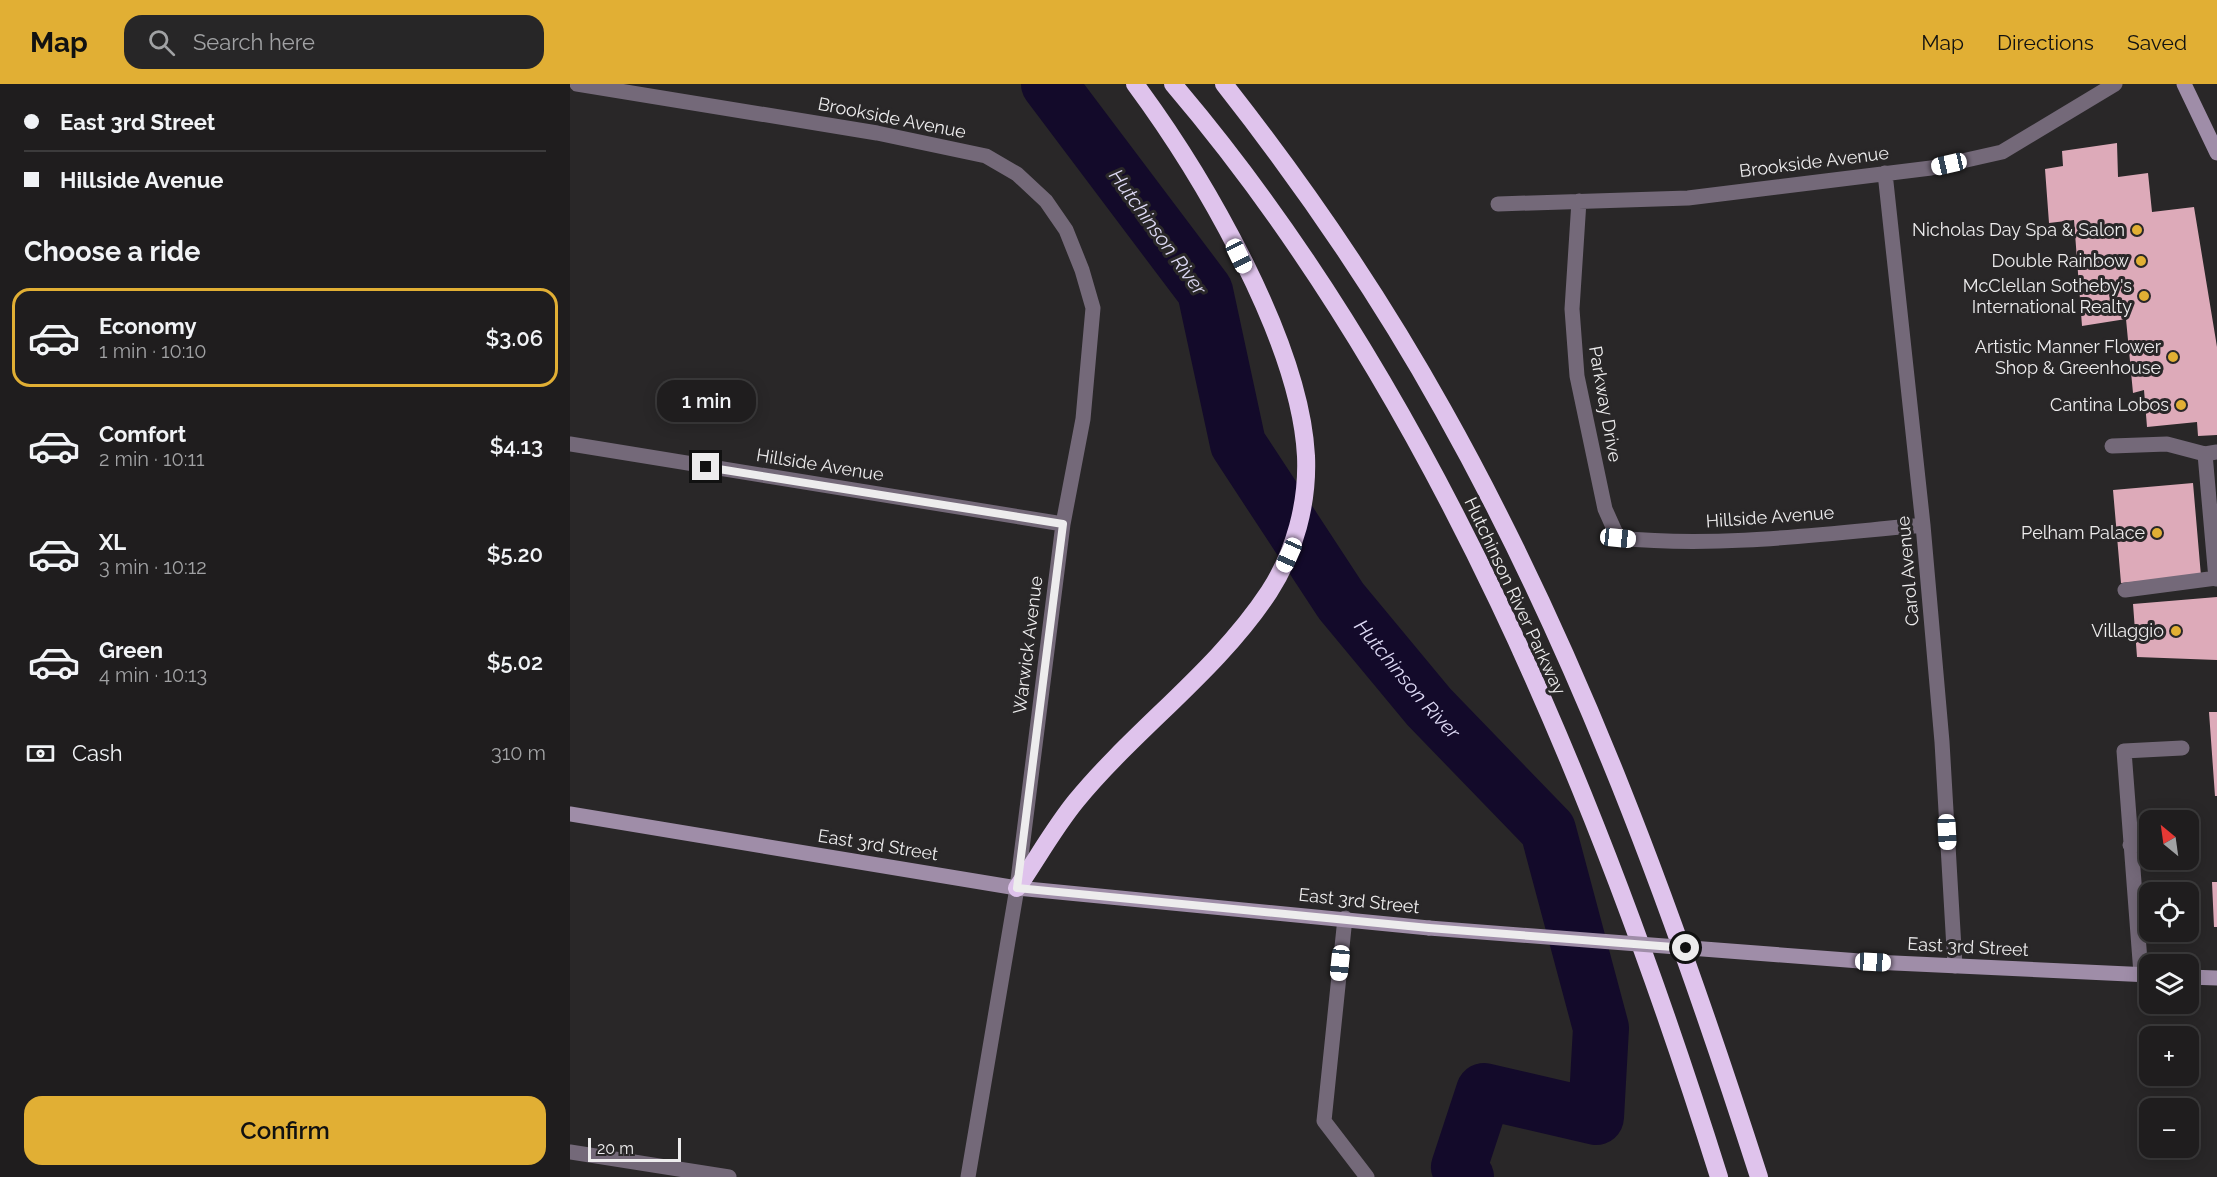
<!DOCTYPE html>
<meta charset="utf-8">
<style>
:root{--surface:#1f1d1e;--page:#272627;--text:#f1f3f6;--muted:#a1a2a4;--line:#3c3b3c;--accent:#e1af34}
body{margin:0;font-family:Raleway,sans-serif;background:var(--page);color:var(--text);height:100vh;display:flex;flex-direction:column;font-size:22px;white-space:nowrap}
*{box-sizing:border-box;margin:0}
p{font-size:20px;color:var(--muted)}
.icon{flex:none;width:33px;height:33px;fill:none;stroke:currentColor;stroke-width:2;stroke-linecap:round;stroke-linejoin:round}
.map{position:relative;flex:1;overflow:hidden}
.sheet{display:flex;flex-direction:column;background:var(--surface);width:570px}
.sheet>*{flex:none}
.hud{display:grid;align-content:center;height:132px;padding:0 24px;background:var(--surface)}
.needle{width:39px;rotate:331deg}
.buttons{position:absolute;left:1569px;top:726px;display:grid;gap:12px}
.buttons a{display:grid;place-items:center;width:60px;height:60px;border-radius:12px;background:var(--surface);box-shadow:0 3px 15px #0003,0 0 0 2px var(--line);font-size:30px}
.scale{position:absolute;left:18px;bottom:15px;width:93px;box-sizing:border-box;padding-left:6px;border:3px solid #edeced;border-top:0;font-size:16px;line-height:21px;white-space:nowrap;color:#edeced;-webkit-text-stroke:4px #292728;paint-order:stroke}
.end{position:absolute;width:27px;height:27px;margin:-14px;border:8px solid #edeced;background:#111;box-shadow:0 0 0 3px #111}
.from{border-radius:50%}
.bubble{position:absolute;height:42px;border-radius:18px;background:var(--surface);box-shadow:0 3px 15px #0003,0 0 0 2px var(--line);font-size:20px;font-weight:600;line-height:42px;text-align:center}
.car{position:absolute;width:18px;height:36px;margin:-18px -9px;border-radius:8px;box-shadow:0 0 4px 2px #0007;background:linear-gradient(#fff 24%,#345 0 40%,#fff 0 76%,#345 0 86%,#fff 0)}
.hud b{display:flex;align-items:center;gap:21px;height:57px;font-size:22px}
.hud b+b{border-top:2px solid var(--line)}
.hud i{width:15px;height:15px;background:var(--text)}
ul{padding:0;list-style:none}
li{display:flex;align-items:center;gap:18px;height:99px;margin:0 12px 9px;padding:0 12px;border:3px solid transparent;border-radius:18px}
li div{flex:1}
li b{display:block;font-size:22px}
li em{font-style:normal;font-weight:600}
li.on{border-color:var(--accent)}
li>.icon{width:54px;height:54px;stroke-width:1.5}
h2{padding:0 24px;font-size:27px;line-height:72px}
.pay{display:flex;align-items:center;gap:15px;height:66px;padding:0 24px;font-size:22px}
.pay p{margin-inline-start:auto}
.primary-button{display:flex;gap:12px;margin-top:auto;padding:12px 24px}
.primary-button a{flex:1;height:69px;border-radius:18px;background:var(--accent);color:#111;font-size:24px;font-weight:600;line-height:69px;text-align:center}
header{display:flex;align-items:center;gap:36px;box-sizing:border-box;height:84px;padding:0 30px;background:var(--accent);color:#111}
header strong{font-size:28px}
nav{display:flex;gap:33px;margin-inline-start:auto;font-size:21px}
.search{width:420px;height:54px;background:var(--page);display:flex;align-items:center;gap:15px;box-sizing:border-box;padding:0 21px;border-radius:18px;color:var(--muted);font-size:22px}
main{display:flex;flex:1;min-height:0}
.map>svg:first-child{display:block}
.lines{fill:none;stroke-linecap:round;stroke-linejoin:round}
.river{stroke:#130a2a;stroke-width:56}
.building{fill:#ddaab9}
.lane{stroke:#746979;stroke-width:15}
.street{stroke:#746979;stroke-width:15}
.secondary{stroke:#9f8da8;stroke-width:15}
.highway{stroke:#dfc3ec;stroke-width:18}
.secondary-bridge{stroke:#9f8da8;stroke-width:15}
.route{stroke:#edeced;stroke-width:8}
.poi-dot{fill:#e1af34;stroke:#292728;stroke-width:2}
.labels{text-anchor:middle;stroke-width:6;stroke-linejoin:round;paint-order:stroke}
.street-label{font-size:18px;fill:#edeced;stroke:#292728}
.poi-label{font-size:18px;fill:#edeced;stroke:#292728;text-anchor:end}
.water-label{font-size:20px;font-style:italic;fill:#ddd9f4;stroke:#292728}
</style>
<header>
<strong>Map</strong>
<div class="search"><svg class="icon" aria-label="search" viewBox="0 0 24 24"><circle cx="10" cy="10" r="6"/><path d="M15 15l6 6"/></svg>Search here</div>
<nav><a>Map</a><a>Directions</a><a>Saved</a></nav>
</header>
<main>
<section class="sheet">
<div class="hud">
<b><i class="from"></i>East 3rd Street</b>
<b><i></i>Hillside Avenue</b>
</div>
<h2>Choose a ride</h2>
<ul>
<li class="on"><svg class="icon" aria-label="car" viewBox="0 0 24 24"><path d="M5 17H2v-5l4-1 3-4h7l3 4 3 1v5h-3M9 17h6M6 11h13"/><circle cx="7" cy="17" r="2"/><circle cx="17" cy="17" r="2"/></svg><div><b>Economy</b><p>1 min · 10:10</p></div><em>$3.06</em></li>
<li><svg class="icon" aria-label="car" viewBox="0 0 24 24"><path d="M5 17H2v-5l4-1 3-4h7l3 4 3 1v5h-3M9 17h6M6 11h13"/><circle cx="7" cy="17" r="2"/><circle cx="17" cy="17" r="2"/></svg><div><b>Comfort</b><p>2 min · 10:11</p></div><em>$4.13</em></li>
<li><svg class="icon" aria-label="car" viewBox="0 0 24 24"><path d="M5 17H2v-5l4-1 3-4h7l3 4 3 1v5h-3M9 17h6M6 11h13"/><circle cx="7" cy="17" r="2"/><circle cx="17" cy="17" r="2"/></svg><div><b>XL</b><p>3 min · 10:12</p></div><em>$5.20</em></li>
<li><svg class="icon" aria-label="car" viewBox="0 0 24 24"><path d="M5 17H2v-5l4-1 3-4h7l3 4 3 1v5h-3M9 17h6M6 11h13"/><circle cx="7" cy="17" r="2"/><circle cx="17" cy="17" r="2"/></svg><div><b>Green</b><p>4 min · 10:13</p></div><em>$5.02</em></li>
</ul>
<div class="pay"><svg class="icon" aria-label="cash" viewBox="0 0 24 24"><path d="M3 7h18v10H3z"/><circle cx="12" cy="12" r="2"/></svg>Cash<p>310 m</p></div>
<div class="primary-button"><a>Confirm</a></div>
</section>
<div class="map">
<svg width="1647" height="1093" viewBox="0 0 1647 1093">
<rect width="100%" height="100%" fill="#292728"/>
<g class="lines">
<path class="river" id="s1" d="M479,0l156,207 33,153 103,157 88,106 119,123 53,198 -5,89 -112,-26 -25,76 7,10"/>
</g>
<path class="building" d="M1547,59l1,34 30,-4 4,39 42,-5 23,140v88l-19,1 -1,-14 -50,5 -3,-37 -11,3 -7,-74 -44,7 -8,-106 -25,3 -4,-54 18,-3 -1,-15z
M1623,399l8,93 -80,7 -8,-93z
M1647,513v63l-80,-3 -4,-53z
M1639,628h8v84h-2z
M1642,798h5v45h-3z"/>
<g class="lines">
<path class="lane" d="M1542,362l55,-2 38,10 12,-2
M1635,370l11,125
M1555,506l92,-12
M1560,761l20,-1
M1571,890l-17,-223 58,-3"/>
<path class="street" d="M7,0l300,49 109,23 31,18 29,27 20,29 16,40 11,38 -10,111 -20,105 -46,364 -49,289
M1315,89l38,352 19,217 13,224
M1009,117l-7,108 5,67 28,133 13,29c102,10 204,-4 305,-13
M928,120l190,-6 243,-30 71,-16 113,-68
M0,360l493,80
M775,834l-21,203 43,56
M0,1068l159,25"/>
<path class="secondary" d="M1614,0l33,69
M0,730l447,74 412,40
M1303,878l277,13
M1618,893l29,1"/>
<path class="highway" d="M603,0c260,305 427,714 546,1093
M654,0c81,103 155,211 219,326 136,242 231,503 316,767
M447,804c20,-29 37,-60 59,-87 60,-73 141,-130 193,-209 26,-40 39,-89 37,-136 -6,-115 -103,-280 -171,-372"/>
<path class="secondary-bridge" d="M859,844l444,34"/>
</g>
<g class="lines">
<path class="route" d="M136,383l357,57 -46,364 412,40 257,20"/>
</g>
<g class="poi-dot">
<circle cx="1567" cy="146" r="6"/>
<circle cx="1571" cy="177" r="6"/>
<circle cx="1574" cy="212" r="6"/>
<circle cx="1603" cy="273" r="6"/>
<circle cx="1611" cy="321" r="6"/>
<circle cx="1587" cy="449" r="6"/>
<circle cx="1606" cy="547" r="6"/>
</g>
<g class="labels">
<g class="street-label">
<text transform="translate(322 34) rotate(11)" y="6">Brookside Avenue</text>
<text transform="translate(1244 78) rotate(-7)" y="6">Brookside Avenue</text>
<text transform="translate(1035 320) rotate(80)" y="6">Parkway Drive</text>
<text transform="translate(250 381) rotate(9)" y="6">Hillside Avenue</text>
<text transform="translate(1200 433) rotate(-4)" y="6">Hillside Avenue</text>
<text transform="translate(1338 487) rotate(-95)" y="6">Carol Avenue</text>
<text transform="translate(945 512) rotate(65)" y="6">Hutchinson River Parkway</text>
<text transform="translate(458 561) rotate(-83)" y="6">Warwick Avenue</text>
<text transform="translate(308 761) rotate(9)" y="6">East 3rd Street</text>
<text transform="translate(789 817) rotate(6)" y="6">East 3rd Street</text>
<text transform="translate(1398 863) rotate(3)" y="6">East 3rd Street</text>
</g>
<g class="poi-label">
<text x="1555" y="152">Nicholas Day Spa &amp; Salon</text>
<text x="1559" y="183">Double Rainbow</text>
<text x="1562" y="208">McClellan Sotheby's<tspan x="1562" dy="21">International Realty</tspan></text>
<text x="1591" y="269">Artistic Manner Flower<tspan x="1591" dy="21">Shop &amp; Greenhouse</tspan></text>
<text x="1599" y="327">Cantina Lobos</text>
<text x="1575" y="455">Pelham Palace</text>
<text x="1594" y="553">Villaggio</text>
</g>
<g class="water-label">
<text transform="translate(588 148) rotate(54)" y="7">Hutchinson River</text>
<text dy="7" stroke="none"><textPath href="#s1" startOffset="706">Hutchinson River</textPath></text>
</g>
</g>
</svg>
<div class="buttons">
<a><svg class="needle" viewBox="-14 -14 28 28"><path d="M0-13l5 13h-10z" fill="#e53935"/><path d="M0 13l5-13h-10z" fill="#a1a2a4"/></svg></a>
<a><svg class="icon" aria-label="locate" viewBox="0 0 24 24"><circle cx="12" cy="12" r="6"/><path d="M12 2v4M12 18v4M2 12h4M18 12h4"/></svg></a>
<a><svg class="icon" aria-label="layers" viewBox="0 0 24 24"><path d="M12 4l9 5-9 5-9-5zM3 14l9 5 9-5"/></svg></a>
<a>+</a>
<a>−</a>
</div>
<div class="scale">20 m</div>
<i class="end from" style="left:1116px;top:864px"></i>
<i class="end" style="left:136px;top:383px"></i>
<div class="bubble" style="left:87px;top:296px;width:99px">1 min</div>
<i class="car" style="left:1379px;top:80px;rotate:257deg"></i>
<i class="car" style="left:669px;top:172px;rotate:154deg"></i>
<i class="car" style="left:1048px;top:454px;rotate:96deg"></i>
<i class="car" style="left:719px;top:471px;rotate:204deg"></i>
<i class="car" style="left:1377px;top:748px;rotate:177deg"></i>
<i class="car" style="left:1303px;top:878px;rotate:93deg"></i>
<i class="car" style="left:770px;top:879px;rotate:186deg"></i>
</div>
</main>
